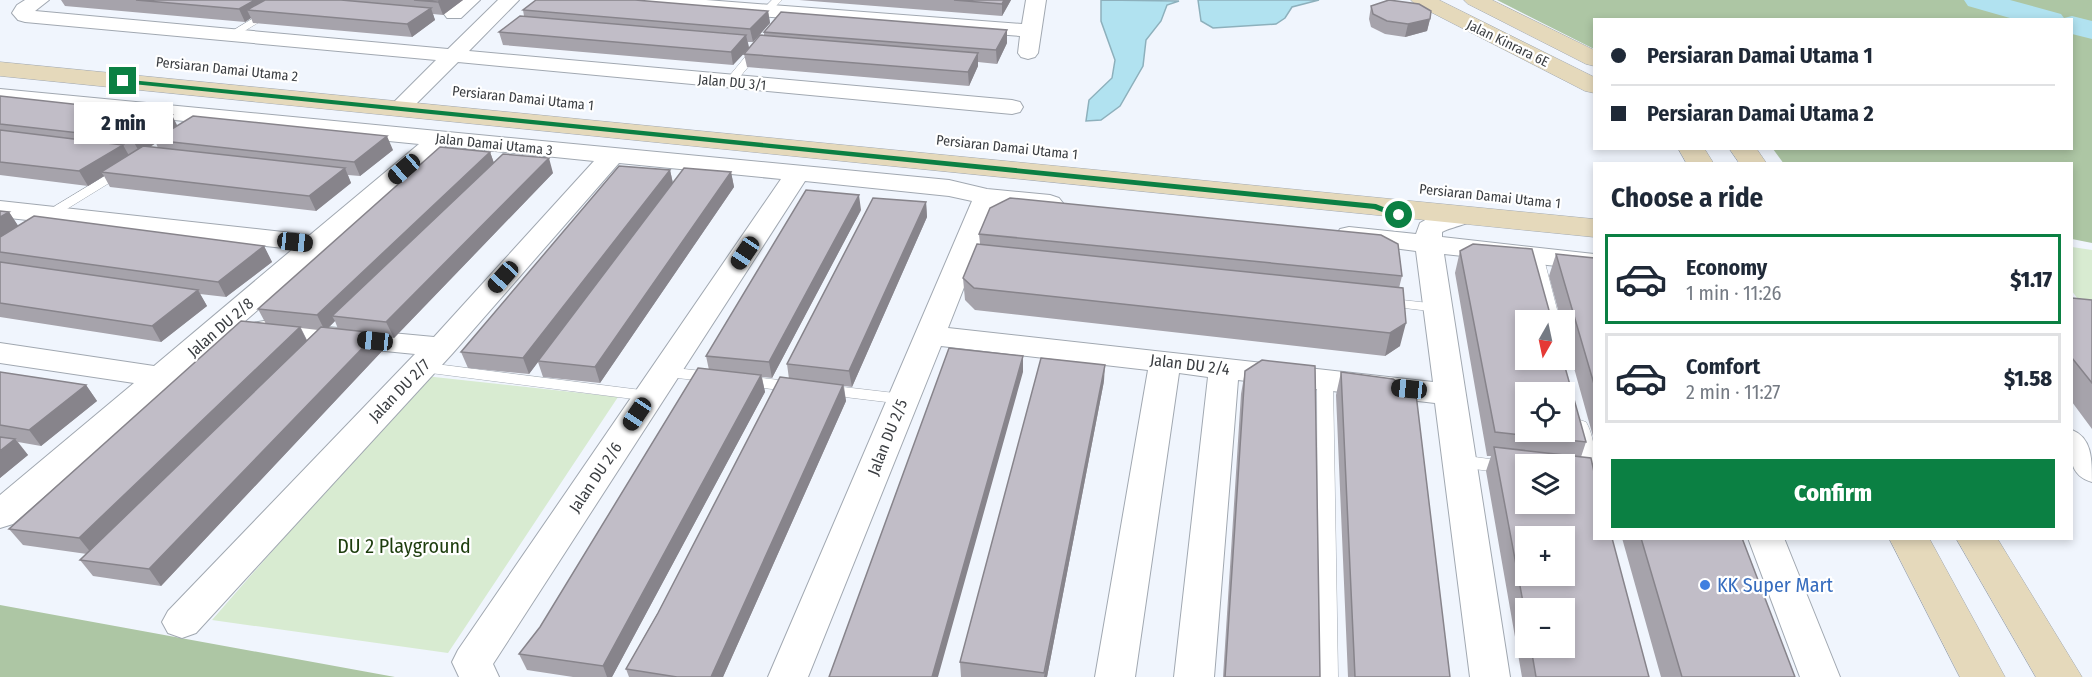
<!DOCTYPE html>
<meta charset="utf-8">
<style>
:root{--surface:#fff;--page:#f2f2f3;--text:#1f2937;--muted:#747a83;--line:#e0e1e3;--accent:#0b8043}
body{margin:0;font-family:"Fira Sans Condensed",sans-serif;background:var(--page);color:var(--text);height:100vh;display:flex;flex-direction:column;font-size:22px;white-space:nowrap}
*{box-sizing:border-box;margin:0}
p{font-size:20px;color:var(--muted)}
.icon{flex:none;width:33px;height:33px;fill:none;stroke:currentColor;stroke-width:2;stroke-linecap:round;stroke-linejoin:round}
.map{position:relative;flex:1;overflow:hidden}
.details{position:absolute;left:1593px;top:162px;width:480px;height:378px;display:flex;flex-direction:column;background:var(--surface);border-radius:0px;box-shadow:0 3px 9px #0003}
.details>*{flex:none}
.hud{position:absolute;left:1593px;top:18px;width:480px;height:132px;border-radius:0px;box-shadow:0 3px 9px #0003;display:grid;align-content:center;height:132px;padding:0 18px;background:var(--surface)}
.needle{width:39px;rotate:189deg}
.buttons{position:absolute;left:1515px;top:310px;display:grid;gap:12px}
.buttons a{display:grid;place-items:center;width:60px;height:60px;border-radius:0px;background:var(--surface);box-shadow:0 3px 9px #0003;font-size:30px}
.end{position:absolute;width:27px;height:27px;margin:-14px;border:8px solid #0b8043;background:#fff;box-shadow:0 0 0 3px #fff}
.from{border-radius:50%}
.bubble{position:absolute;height:42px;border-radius:0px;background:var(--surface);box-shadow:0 3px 9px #0003;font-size:20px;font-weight:800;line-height:42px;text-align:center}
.car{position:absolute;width:18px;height:36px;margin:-18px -9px;border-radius:8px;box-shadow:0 0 4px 2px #0007;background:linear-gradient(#222 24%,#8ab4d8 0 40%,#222 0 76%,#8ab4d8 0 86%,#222 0)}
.hud b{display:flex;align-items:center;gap:21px;height:57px;font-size:22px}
.hud b+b{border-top:2px solid var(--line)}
.hud i{width:15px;height:15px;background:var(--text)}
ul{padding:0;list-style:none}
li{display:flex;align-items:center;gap:18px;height:90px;margin:0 12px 9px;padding:0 6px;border:3px solid var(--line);border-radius:0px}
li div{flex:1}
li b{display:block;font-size:22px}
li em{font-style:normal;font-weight:800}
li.on{border-color:var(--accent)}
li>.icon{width:54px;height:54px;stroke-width:1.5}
h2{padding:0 18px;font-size:27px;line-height:72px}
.action{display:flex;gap:12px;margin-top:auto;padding:12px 18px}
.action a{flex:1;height:69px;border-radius:0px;background:var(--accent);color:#fff;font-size:24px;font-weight:800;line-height:69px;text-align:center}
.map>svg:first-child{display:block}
.green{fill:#d8ebd1}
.forest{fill:#adc6a4}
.water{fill:#b1e2f0;stroke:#8db0bc;stroke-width:1.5}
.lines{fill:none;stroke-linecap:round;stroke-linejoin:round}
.river{fill:#b1e2f0;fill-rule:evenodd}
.lane-casing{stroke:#a1a8b1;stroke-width:1}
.street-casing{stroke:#a1a8b1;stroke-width:2}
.secondary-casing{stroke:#a1a8b1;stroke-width:1}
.lane{fill:#fff;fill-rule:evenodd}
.street{fill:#fff;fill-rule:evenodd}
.secondary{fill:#e5d9bb;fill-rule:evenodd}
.wall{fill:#a6a3ab;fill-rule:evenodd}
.shaded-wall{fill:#87848b}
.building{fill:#c1bdc7;stroke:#87848b;stroke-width:1.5;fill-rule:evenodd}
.route{fill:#0b8043}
.shop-dot{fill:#3f7fe0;stroke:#fff;stroke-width:2}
.labels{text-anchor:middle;stroke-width:4.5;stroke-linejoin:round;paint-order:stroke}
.far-street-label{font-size:14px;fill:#3a3d41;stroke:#fff}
.street-label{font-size:16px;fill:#3a3d41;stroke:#fff}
.near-park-label{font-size:20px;fill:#1d3d0d;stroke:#fff}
.near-shop-label{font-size:20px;fill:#366cbe;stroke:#fff;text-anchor:start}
</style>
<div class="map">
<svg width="2092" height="677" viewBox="0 0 2092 677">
<rect width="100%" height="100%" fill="#f0f5fd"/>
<path class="green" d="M2072,247l20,3v50l-15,-2 -5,-7z
M425,376l193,21 -170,256 -236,-33z"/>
<path class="forest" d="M1497,0h595v243l-20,-4v-75h-288l-11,-15 299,-1v-128h-478v29z
M0,605l395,72h-395z"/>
<path class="water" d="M1101,0l78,1 -12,4 -6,16 -15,19 -3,26 -23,40 -19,14 -15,1 3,-21 23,-22 3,-18 -14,-39z
M1198,0h121l-27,7 -7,11 -9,6 -63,4 -12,-7z"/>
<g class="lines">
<path class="river" d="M1964,0h46l51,14 3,4 8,-2 20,5v18l-20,-5v-14h-55l-49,-14z"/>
<g class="lane-casing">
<path id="lane" d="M283,0h12l-62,38 -9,-2z
M772,0h10l-12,12h-6l-2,-2z
M759,44l4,1v4l-29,35h-8v-4l29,-35z
M123,165l6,4 -2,3 -78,48 -5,1 -7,-4z
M1536,251l7,4 17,66h-14l-17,-66z
M1384,298l54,6 7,4 -7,4 -59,-7 -2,-3 2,-3z
M420,362l229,29 6,1 2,4 -2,4 -6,1 -234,-30 -3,-4 3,-4z
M665,367l47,5 8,5 -8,5 -52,-6 -3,-4z
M1325,375l8,5 5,297h-20l-1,-297z
M745,376l51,6 6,1 2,4 -2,4 -6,1 -57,-7 -2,-4z
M826,385l77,9 6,1 2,4 -2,4 -6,1 -83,-10 -2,-4 2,-4z
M1580,420l6,2c11,19 10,48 8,68l-6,-2 -3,-4 -13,-58 2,-4z
M1460,455l66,9 4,1h-4v11l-66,-9 -6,-2 -2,-4 2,-4z"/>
</g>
<g class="street-casing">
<path id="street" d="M25,0h24l-14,11 413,38 50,-49h21l-50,51 543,49 8,2 3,5 -3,5 -8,2 -554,-52 -50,50 -8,2 -8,-2 -3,-5 47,-47 -411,-38 -7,-2 -6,-7 5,-8z
M458,0h22l-19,18h-14l-3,-4z
M620,0h86l316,24 4,-24h20l-8,53 -3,4 -7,2 -7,-2 -3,-4 2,-17 -390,-30 -7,-2z
M0,89l949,91 38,9 63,6 9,3 4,5 -4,5 -9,3 -54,-5 -48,122 485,54 -17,-131 -76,-10 -4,-6 4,-6 9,-2 67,7 4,-11c15,-9 36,-18 54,-14l4,6c-7,10 -25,11 -36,17v5l152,17v16l-150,-16 66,423h-40l-35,-274 -197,-23 -24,297h-40l34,-300 -29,-4 -44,304h-40l53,-307 -207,-24 -133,331h-40l204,-476 -23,-5 -144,-15 -312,483 6,13h-40l-7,-15 6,-12 323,-471 -162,-16 -167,191 -256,279 -14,5 -14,-5 -6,-11 6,-11 247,-257 -151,-15 -11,-2 -4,-7 4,-7 11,-2 170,16 160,-176 -149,-15 -432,378 -13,4v-33l134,-112 -134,-20v-20l154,23 139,-117 -293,-32v-16l310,34 109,-91 -419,-41z
M2072,430c20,8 20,29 20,52 -25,-7 -22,-29 -20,-52z
M1748,538h36l56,139h-40z"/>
</g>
<g class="secondary-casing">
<path id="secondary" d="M1411,0h28l155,77v16l-9,-2 -170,-87z
M1464,0h28l102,50v16l-8,-2 -118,-60z
M0,62l1594,157v18l-1594,-161z
M1678,148h26l10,16h-27z
M1729,148h27l11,16h-27z
M1889,538h40l76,139h-45z
M1956,538h41l85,139h-46z"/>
</g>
<use href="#lane" class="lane"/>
<use href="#street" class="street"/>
<use href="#secondary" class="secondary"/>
</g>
<path class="wall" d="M61,0h402l-20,15 -10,-1 2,6 -23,17 -159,-14 -2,-5 -6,4 -180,-16z
M799,0h212l-9,16z
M1371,6l59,13 -3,12 -22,6 -20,-3 -14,-7 -2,-8z
M523,10l245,1 2,12 -17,19h-5l1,6 -16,17 -230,-20 -4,-13 25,-16z
M1007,30v13l-10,21 -19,-2v4l-9,20 -222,-19 -3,-13 20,-18v-4z
M0,96l177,30 216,24 -33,26 -12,-1 3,8 -35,28 -206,-24 -6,-11 -16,10 -88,-11zM156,143l2,5 -8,-1z
M490,152l4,11 59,10 -159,165 -15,-2 5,13 -223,237 -68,-10 -13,-16 7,-6 -64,-9 -14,-16 257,-205 -8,-15zM335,321l3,8 -10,-1zM301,328l17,2 -11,10z
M670,170l3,13 58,-11 3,15 -134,196 -57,-6 -5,-15 -9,12 -61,-6 -7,-16z
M926,202l1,15 -75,170 -8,-1 2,15 -123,276h-94l-3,-8 163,-290 -2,-15z
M861,210l-89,168 -10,-1 3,15 -153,285h-39l-46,-7 -8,-16 21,-27 169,-257 -3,-14z
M0,211l9,1 9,14 246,20 8,16 -46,35 -26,-3 7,12 -46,36 -161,-25z
M979,234l423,42 -3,12 1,58 -15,10 -410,-46 -10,-10 -2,-22 17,-34z
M1460,251l126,191 -5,15 68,220h-127l-36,-206 5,-15h-4l-32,-183zM1526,609l38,39h-38z
M1556,254l38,4v182l-30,-108v-11h-3l-12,-45z
M2072,298l20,2v129l-20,-27z
M1245,371l75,306h-97l18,-283z
M0,372l86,13 11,16 -56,45 -23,-4 10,13 -28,23z
M1341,372l109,305h-102l-12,-282z
M1104,381l-57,296h-86l-1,-15z
M1622,538h120l53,139h-134z"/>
<path class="shaded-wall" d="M255,0h18l-26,10 4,8 -6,4 -6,-13z
M441,0h22l-20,15 -5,-13z
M1004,0h7l-9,16v-12z
M431,8l4,12 -23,17 -5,-13z
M768,11l2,12 -17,19 -3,-13z
M1430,19l-3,12 -22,6 3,-13z
M1007,30v13l-10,21 -1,-14z
M746,35l3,13 -16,17 -2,-13z
M978,53v13l-9,20 -1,-14z
M172,115l7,14 -25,11 2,3 -16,10 -8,-14z
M387,136l6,14 -33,26 -6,-14z
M123,145l8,14 -30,13 3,4 -16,10 -9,-15z
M490,152l5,14 -163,150 3,5 -10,10 -8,-16z
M549,158l4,15 -159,165 -8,-16z
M345,168l6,15 -35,28 -7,-15z
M670,170l3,14 -135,177v1l-9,12 -6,-16z
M731,172l3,15 -134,196 -5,-16z
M859,195l2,15 -89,168 -3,-16z
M926,202l1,15 -75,170 -3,-16z
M9,212l10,15 -19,11v-21z
M264,246l8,16 -46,35 -8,-15z
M198,290l9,16 -46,36 -9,-16z
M1406,323l-6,23 -15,10 5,-23z
M300,327l8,16 -216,211 -13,-16z
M377,333l7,16 -223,237 -12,-17z
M1023,356v16l-85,305h-6z
M1105,365l-1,16 -57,296h-3z
M761,375l4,17 -153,285h-5l-4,-11z
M86,385l11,16 -56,45 -12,-16z
M843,385l3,16 -123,276h-12z
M15,439l13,16 -28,23v-27z"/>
<path class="building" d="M136,0h119l-16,9z
M265,0h76l90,8 -24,16 -160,-14z
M414,0h27l-3,2z
M536,0h99l133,11 -18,18 -227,-19z
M954,0h50l-2,4z
M1389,0l30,4 12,7 -1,8 -22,5 -21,-3 -14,-7 -2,-8z
M781,12l226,18 -11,20 -232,-18z
M520,16l226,19 -15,17 -232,-20z
M760,35l218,18 -10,19 -224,-18z
M0,96l172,19 -40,24 -132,-15z
M193,116l194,20 -33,26 -200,-22z
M0,130l123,15 -44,26 -79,-9z
M143,146l202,22 -36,28 -208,-24z
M440,147l50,5 -173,163 -59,-6z
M503,154l46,4 -163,164 -54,-6z
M619,166l51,4 -147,188 -62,-6z
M684,168l47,4 -136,195 -57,-6z
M806,190l53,5 -90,167 -63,-6z
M873,198l53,4 -77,169 -62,-7z
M1010,198l371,37 17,9 4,32 -423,-42 11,-26z
M0,211l9,1 -9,5z
M34,216l230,30 -46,36 -218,-30v-15z
M977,244l426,44 3,35 -16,10 -416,-45 -11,-10z
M1473,244l59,5 20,72h-26v39h37l23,82 -91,-10 -35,-181zM1526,393h38v39h-38z
M1556,254l38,4v126z
M0,262l198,28 -46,36 -152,-23z
M2072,298l20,2v83l-20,-25z
M241,321l59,6 -221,211 -70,-9z
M321,327l56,6 -228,236 -69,-9z
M949,348l74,8 -91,321h-103z
M1041,358l64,7 -61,308 -84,-11z
M1262,360l53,6 5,311h-95l20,-306z
M698,368l63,7 -158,291 -84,-12 21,-27z
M0,372l86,13 -57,45 -29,-5z
M1341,372l52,7 23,15 34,283h-95z
M780,377l63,8 -132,292h-34l-51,-8 32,-56z
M0,437l15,2 -15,12z
M1494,447l97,11 3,14v66h18l37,139h-113l-5,-29h33v-39h-38v9zM1526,465h38v39h-38zM1526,537h38v39h-38z
M1641,538h101l53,139h-113z"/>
<path class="route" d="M120,79l1256,125 27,11 -4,3 -25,-9 -1251,-126z"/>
<circle class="shop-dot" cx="1705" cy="585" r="6"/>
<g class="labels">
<g class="far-street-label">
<text transform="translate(1508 43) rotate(26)" y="5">Jalan Kinrara 6E</text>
<text transform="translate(227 69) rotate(6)" y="5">Persiaran Damai Utama 2</text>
<text transform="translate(732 82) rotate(5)" y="5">Jalan DU 3/1</text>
<text transform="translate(523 98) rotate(6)" y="5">Persiaran Damai Utama 1</text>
<text transform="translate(494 144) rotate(6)" y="5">Jalan Damai Utama 3</text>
<text transform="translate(1007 147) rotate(6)" y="5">Persiaran Damai Utama 1</text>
<text transform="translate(1490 196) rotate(6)" y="5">Persiaran Damai Utama 1</text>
</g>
<g class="street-label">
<text transform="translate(220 327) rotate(-41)" y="6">Jalan DU 2/8</text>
<text transform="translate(1190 364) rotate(7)" y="6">Jalan DU 2/4</text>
<text transform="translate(399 390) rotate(-46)" y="6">Jalan DU 2/7</text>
<text transform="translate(887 437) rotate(-68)" y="6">Jalan DU 2/5</text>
<text transform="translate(595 477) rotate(-56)" y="6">Jalan DU 2/6</text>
</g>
<g class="near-park-label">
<text x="404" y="553">DU 2 Playground</text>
</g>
<g class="near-shop-label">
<text x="1717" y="592">KK Super Mart</text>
</g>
</g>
</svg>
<div class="buttons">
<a><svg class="needle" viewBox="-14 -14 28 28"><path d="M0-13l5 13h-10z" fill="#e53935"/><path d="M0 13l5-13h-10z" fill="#747a83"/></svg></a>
<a><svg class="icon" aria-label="locate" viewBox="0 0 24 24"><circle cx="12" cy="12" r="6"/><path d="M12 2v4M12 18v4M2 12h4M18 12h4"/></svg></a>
<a><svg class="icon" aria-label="layers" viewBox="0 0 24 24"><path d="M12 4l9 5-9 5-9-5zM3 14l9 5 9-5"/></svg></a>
<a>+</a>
<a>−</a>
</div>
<i class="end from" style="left:1399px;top:215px"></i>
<i class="end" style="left:123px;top:81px"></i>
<div class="bubble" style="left:74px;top:102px;width:99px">2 min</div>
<i class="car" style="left:404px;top:169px;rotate:229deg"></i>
<i class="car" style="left:295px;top:242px;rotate:96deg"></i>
<i class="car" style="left:745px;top:253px;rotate:214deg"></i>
<i class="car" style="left:503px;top:277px;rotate:222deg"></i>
<i class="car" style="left:375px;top:341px;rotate:276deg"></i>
<i class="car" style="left:1409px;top:389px;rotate:276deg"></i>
<i class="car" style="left:637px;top:414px;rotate:214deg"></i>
<div class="hud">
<b><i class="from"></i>Persiaran Damai Utama 1</b>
<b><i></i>Persiaran Damai Utama 2</b>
</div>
<section class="details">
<h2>Choose a ride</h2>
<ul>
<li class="on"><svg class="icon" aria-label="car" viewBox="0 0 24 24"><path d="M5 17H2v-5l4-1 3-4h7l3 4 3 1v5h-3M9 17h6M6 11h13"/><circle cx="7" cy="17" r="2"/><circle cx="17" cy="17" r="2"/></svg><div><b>Economy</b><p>1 min · 11:26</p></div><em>$1.17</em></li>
<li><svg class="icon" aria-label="car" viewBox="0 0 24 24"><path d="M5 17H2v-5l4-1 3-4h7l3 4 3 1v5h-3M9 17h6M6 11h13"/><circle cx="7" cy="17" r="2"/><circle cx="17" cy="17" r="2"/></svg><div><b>Comfort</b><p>2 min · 11:27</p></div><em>$1.58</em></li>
</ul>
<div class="action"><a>Confirm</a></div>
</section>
</div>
